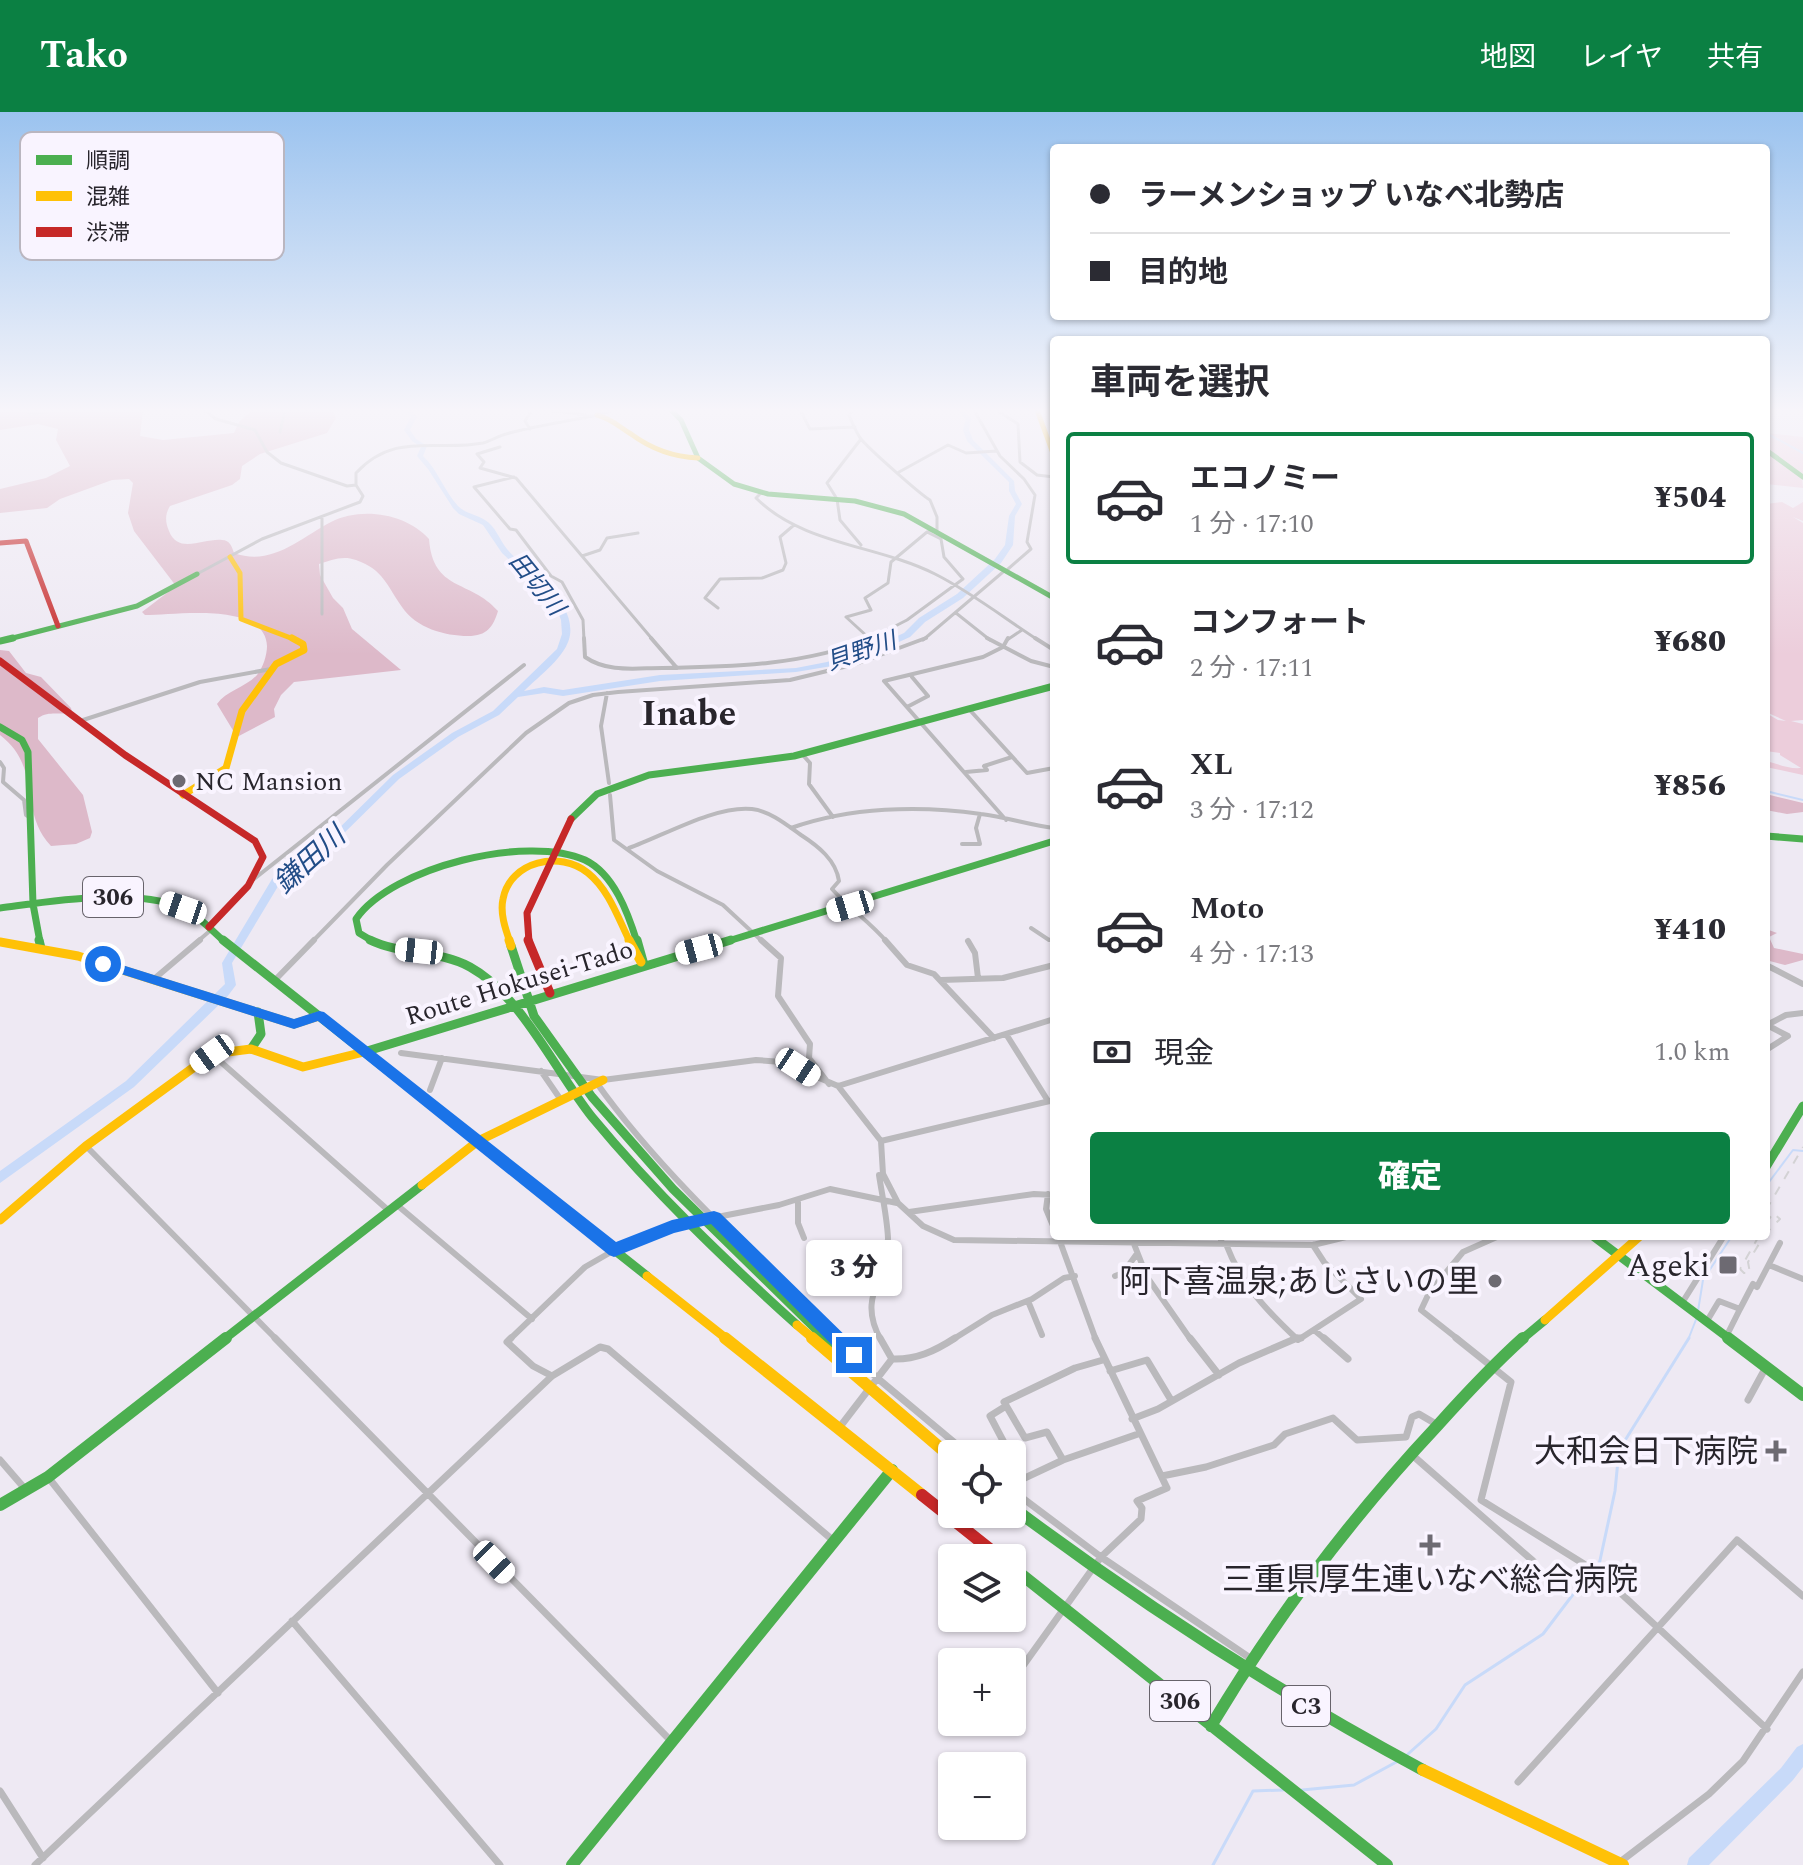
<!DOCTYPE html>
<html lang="ja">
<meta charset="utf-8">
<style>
:root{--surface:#fff;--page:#f7f7f7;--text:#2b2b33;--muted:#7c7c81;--line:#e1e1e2;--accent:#0b8043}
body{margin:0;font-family:Spectral,"Noto Sans JP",serif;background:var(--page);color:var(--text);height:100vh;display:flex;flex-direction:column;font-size:30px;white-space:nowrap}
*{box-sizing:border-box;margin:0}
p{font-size:26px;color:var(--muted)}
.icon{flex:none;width:44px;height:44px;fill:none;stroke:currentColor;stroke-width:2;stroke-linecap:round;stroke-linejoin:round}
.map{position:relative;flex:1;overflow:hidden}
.drawer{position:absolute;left:1050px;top:224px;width:720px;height:904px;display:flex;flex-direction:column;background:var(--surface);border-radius:8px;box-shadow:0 2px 6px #0004}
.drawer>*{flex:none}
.guide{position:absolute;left:1050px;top:32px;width:720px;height:176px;border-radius:8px;box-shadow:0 2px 6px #0004;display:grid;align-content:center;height:176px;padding:0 40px;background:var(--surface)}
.fabs{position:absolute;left:938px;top:1328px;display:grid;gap:16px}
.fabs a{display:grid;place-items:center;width:88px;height:88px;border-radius:8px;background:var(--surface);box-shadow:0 2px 6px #0004;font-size:40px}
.end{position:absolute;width:36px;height:36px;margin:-18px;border:10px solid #1a73e8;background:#fff;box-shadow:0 0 0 4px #fff}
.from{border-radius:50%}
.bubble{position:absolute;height:56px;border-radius:8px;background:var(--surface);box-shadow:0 2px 6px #0004;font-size:26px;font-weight:800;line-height:56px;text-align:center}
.car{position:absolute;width:24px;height:48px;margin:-24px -12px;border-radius:10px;box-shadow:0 0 6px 2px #0007;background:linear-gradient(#fff 24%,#345 0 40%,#fff 0 76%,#345 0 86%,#fff 0)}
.guide b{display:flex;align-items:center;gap:28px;height:76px;font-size:30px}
.guide b+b{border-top:2px solid var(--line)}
.guide i{width:20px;height:20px;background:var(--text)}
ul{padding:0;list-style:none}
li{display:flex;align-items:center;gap:24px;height:132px;margin:0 16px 12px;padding:0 24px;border:4px solid transparent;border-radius:8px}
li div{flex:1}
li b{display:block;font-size:30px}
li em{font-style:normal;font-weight:800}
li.current{border-color:var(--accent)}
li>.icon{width:72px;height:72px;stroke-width:1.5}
h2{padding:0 40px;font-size:36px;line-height:96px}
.pay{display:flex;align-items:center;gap:20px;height:88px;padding:0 40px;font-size:30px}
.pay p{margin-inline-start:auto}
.action{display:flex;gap:16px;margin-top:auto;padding:16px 40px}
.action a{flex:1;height:92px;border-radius:8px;background:var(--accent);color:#fff;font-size:32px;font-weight:800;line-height:92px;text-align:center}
header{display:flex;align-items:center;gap:48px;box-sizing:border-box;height:112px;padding:0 40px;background:var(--accent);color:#fff}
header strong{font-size:38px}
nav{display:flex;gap:44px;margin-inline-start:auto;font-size:28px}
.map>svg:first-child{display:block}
.green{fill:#eccddb}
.forest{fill:#ddb9c9}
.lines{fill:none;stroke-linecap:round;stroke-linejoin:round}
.stream-far1{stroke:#c8daf9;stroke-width:2}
.stream{stroke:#c8daf9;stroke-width:3}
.river{fill:#c8daf9;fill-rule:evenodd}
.street-far3{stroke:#bab9bc;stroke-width:3}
.street-far2{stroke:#bab9bc;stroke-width:4}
.street-far1{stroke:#bab9bc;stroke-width:6}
.street{stroke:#bab9bc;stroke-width:7}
.fast-far3{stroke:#4caf50;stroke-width:5}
.fast-far2{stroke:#4caf50;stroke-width:7}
.fast-far1{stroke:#4caf50;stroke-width:9}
.fast{stroke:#4caf50;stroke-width:12}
.slow-far3{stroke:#ffc107;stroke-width:5}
.slow-far2{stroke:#ffc107;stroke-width:7}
.slow-far1{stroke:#ffc107;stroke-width:9}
.slow{stroke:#ffc107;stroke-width:12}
.jam-far3{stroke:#c62828;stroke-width:5}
.jam-far2{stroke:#c62828;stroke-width:7}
.jam-far1{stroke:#c62828;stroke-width:9}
.jam{stroke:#c62828;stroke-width:12}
.rail{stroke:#d3d2d4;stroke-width:2;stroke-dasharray:9 9;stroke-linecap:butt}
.route{fill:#1a73e8}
.poi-dot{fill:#6d6a72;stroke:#f9f4ff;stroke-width:3}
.labels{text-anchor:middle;stroke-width:8;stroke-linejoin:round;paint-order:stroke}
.far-water-label{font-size:24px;font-style:italic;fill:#224d88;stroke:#f9f4ff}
.shield{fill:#f9f4ff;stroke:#67636b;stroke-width:2}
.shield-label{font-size:24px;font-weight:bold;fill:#28252c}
.poi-label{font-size:26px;fill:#28252c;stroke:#f9f4ff;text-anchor:start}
.street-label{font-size:26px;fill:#28252c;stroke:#f9f4ff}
.water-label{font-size:28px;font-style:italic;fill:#224d88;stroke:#f9f4ff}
.near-poi-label{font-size:32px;fill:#28252c;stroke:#f9f4ff;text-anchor:end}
.far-town-label{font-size:36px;font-weight:bold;fill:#28252c;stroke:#f9f4ff}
.key{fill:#f9f4ff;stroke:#bab6c0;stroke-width:2}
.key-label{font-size:22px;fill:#28252c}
</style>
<header>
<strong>Tako</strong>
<nav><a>地図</a><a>レイヤ</a><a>共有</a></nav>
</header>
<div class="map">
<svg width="1803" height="1753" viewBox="0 0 1803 1753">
<rect width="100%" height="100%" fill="#eee9f3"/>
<path class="green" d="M1766,321l37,4v37l-37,-26z
M1766,340l36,26 1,10 -37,-4z
M1782,390l11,6 10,-6v19l-10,-4 10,6v197l-12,1 12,3v51l-37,-8v-6c13,3 22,8 35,7l-21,-13v-2l-14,-2v-38l12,7 8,1 -20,-9v-208z"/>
<path class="forest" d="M0,298h143l-3,26 23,4 71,-7 5,-11 13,-12h80l4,8 -9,15 -67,21 -18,12 -2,13 -8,6 -62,21c-5,8 -5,16 -1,25 9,24 35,7 53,9 8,0 10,7 12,13 38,14 66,-15 97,-31 31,-16 76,-8 98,17 4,53 41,40 69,72 -5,16 -11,25 -30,25 -23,0 -52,-8 -66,-29 -15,-21 -18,-37 -46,-47 -13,-5 -25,0 -37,4l1,11 13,23 10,10 9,21 49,41 -107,12 -13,13 -7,14 1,8 -38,20 -20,-33c9,-13 29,-17 40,-29 6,-7 10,-20 10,-29 -2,-45 -92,-31 -122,-31l-3,-3 34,-26 -42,-55 -6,-18 5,-30 -4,-4 -17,1 -52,19 -13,9 -47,5v-24l46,-11 24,-12 -14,-26 2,-11 -20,-5 -38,6z
M0,538l9,1 17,22 15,4 30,31 1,4c-12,4 -22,-2 -34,6v21l45,56 9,37 -2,6 -14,6 -25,2c-33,-35 -8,-78 -51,-111z
M1766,682l37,9v9l-16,2 -21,-4z
M1766,817l11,4 -8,4 5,11 29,6v6l-18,5 -19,-5z"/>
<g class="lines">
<path class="stream-far1" d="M1766,321l37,20
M1766,679l37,9
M1766,1074l27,-36 10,1
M1698,1199l5,-31 29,-44
M1688,1228l9,-23"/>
<path class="stream" d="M1595,1456l4,-3 16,-74 4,-41 70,-112
M1408,1642l28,-25 29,-44 78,-51 47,-62
M1302,1678l52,-5 46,-25
M1213,1753l40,-74 30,-1"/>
<path class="river" d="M404,298h6l7,7 -7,13 6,9 11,7 -4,10c15,14 21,35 35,50 8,8 18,8 27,14 11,7 14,19 22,29 20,24 68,49 63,86 -3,21 -31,41 -46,56l20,-4 19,3 97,-15 136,-7 31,-6 57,-20 20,-9 15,-15 38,-24 38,-35 10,-14 4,-29 7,-12 -7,-13v-9l-42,-41 -4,-11 3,-11 -10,-9h7l8,8 -2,12 4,10 41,41 1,10 7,13 -7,12 -2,29 -12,18 -38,35 -38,24 -15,15 -20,9 -58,20 -36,6 -136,9 -97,15 -19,-3 -26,4 -19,18 -41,22 -59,42 -68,67 -51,37 -48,80 4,22 -9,12 -93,90 -134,96v-12l126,-90 99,-97 -3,-21 50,-84 53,-37 68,-67 59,-42 41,-22 64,-62 5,-15 -1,-14 -5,-13 -8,-11 -46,-43 -19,-28 -24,-11 -6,-6 -25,-39 -11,-13 4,-9 -9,-6 -8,-11 7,-13z
M1803,1632v23l-10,13 -84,85h-22l2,-7 92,-90 16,-21z"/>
<path class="street-far3" d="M28,298l2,5 25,-5
M204,298l12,9 39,11 12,22 14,11 66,23 9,-1
M547,298l39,5
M800,298l10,19 45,-2
M852,298l-3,6c4,7 7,17 12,23 8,10 60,56 69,61l7,17v13l-10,2 -36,30 -3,21 -23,15 6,12 -25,7 24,22
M974,298l26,46 24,23 11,16 -8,47 4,7 -23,20
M1013,298l-15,1 20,13 2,38 17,13 17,2
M599,303l13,-5
M530,317l-5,-8 7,-11
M280,320l5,-22
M861,327l-34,44 10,16 3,21 21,25
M500,335l-23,7 7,8 -4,6 36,10 137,162
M899,360l49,-27 18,8 31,-2
M514,365l-40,10 36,42 6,1 35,46 11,6 21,38 1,20
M761,381l-5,5c47,47 122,47 179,76 36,18 69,44 103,66
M322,406v96
M582,444l18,-6 7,-12 31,-5
M197,462l65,-35 98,-37 3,-6 -7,-11v-12c39,-42 79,-21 127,-30 8,-2 15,-7 23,-9 30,-9 61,-12 91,-19
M718,496l-13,-10 15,-19 42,-1 21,-8 3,-7 -6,-26 14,-12
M956,501l34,27
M868,528l39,-20 56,-41 -19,-22 -3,-18 -14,-7
M923,528l80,-68
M1007,528l15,-10"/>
<path class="street-far2" d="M584,526l1,19c23,16 51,11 77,11 73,-1 143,-3 211,-30
M651,526l26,30
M987,526l44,23 23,6
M1035,526l19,12
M607,581l-6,33 8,57
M907,595l21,-11 -16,-19
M968,596l59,65 27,-5
M80,609l120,-39 71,-13
M802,642l8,9 -1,21 24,33
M0,650l4,6 -1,14 21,18 2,15 5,3
M966,660l21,-2 -3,-4 28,-9
M610,683l4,45 43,31 66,34 40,37
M1006,708l-122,-139 99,-24 20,-10 5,-9
M791,716c59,-21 128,-23 190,-14 25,3 48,11 73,14
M962,732h18l-4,-16 4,-14
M629,736c34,-12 87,-43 123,-39 18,2 35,16 49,26 17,11 35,25 38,46l-7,8c17,19 38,33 55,53
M254,767l270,-214
M1031,816l18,12 5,-1
M197,830l15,-13
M312,830l75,-77 139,-132 43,-30 24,-8 25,-3 172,-12 66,-16 70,-26"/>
<path class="street-far1" d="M761,828l20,18 -3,38 32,48 -1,14 20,26
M885,828l22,25 27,9 60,64
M968,829l7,12 3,25
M1766,853l37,19
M154,867l46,-39
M275,868l39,-40
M941,868l62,-2 51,-13
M1767,913l19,-10 17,-2
M1006,922l42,67
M1766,938l22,-14 -21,-11
M401,941l202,27 153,-20 26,2 56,24 216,-67
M213,943l175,155
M541,959l20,29
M596,970c65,92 162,179 243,258
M838,974l43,55 2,33 15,29 25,23 31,14 359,5 37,-9
M430,978l12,-32
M881,1029l173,-41
M86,1034l191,194
M879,1063c3,20 8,42 9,63 0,39 -32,59 -7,102
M1048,1082l-2,15 8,19
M798,1088v23l6,15
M397,1093l135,114
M909,1100l125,-18 20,1
M712,1106l67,-13 51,-16 67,14
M1058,1124l38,104
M1220,1124l2,8
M1134,1132l13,33 44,63
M1226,1132c15,40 41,67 72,96l63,-41 -37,-37 -11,-17
M1769,1153l34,14
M1115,1164l8,-3 13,-18
M1028,1189l14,34
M1682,1191l42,-67
M1740,1197l13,-25 4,3 23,-44
M1707,1209l12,-20 21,8 -13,26
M1314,1218l12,10
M509,1228l76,-73 33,-19 84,-29
M952,1228l40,-25 40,-16 32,-21 11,-2
M1292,1228l5,-2
M1459,1228l-38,-30 8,-17 34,-41 36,-16"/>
<path class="street" d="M275,1226l397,404
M511,1226l-4,4 26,24 19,10
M837,1226l39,39 92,77
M880,1226l12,21c24,1 43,-8 63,-21
M1190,1226l29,37
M1296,1226h5
M1324,1226l24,21
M1456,1226l55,44 -30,118 119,74 167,155
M1110,1259l37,-11 24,40
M1748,1288l18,-33
M1006,1294l-16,10 20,38
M1132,1307l26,-10 81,-46 58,-25
M839,1316l53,-69
M1411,1342l122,107
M1012,1345l10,22
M0,1348l26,30
M1063,1348l-16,-28 -22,6 -21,-36 71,-34 28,-8
M1162,1364l44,-9 68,-22 11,-11 48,-16 24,22 49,-3 6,-20 7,-3 17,10
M48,1365l170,216
M1012,1372l51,-24 75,-26
M1012,1378l89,67 149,101
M292,1509l208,244
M1012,1569l89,-124 40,-38 1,-11 -5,-7 30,-13 -72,-150
M1518,1670l219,-242 66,56
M0,1679l43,67
M1620,1750l89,-68 34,-33 60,-89
M35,1753l517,-489 48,-29 8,2 227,193"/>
<path class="fast-far3" d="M671,298l10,10 17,38 36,26 34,10 87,7 49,13 150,84
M1766,338l37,27
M5,528l132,-34 60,-32"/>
<path class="fast-far2" d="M0,529l13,-3
M0,615l22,13 6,12 5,152 7,38
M571,707l26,-25 52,-19 145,-19 260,-70
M1766,724l37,3
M0,796c54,-7 129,-20 181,-1 15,6 31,24 44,35
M374,830l-15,-9 -3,-14c36,-52 171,-85 229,-59 29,14 43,53 52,82
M725,830l329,-101"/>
<path class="fast-far1" d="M39,828l2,8
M223,828l424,336
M370,828c31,15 69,10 100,27 51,28 86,105 122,150 62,75 133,143 205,208
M637,828l7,25
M511,834l23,70 58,81 81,92 154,151
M251,937l10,-15 -3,-22
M364,940l367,-112
M1766,1055l37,-61
M1593,1124l138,104
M223,1228l199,-155
M1521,1228l24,-20"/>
<path class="fast" d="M825,1226l36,36
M1728,1226l75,57
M0,1393l48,-28 178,-139
M1012,1395c131,98 267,186 411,263
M1012,1455l375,298
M1211,1614c65,-109 140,-208 227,-301 27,-30 55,-60 85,-87
M572,1753l320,-395"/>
<path class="slow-far3" d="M1037,298l17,46
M597,303c15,4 21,11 34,19 19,14 43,23 67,24
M230,445l10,16 1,46 55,21"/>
<path class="slow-far2" d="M183,683l43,-27 16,-57 34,-47 28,-14 -1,-6 -11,-6
M510,830c-5,-14 -10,-29 -7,-43 7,-38 57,-49 85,-26 21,17 30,45 42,69"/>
<path class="slow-far1" d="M509,828l2,6
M629,828l12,22
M0,830l78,14 216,68 25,-8
M422,1073l56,-44 125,-61
M0,1108l86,-74 126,-92 39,-5 52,18 61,-15
M647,1164l81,64
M1545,1208l95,-84
M797,1213l18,15"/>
<path class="slow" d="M725,1226l197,157
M812,1226l140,120
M1423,1658l200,95"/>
<path class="jam-far3" d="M0,431l26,-2 32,85"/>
<path class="jam-far2" d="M0,549l125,94 130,86 8,16 -15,29 -39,41
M529,830l-2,-29 44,-94"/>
<path class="jam-far1" d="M528,828l22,53"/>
<path class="jam" d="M922,1383l79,63"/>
<path class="rail" d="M1766,1098l37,-63
M1766,1112l7,-11 7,6 -14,14
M1759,1124l-19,33 4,4h6l-2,-11 16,-26"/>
</g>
<linearGradient id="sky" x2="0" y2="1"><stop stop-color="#9bc3ef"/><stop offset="0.55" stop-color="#f7f5fa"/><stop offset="1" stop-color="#f7f5fa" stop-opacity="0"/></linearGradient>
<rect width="1803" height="543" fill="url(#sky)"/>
<path class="route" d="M103,847l191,60 25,-8 5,1 292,230 56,-22 42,-9 6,2 140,137 2,5 -2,6h-12l-137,-137 -37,9 -60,24 -5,-2 -291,-234 -24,8 -195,-62v-6z"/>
<g class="poi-dot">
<circle cx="179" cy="669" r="8"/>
<rect x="1718" y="1143" width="20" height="20" rx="4"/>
<circle cx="1495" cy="1169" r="8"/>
<path d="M1772 1327h8v8h8v8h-8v8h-8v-8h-8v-8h8z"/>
<path d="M1426 1421h8v8h8v8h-8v8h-8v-8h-8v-8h8z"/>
</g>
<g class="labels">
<g class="far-water-label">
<text transform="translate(537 472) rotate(51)" y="8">田切川</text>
<text transform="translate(861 539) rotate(-19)" y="8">貝野川</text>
</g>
<g class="shield">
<rect x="83" y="765" width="60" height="40" rx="6"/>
<rect x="1150" y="1569" width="60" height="40" rx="6"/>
<rect x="1282" y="1574" width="48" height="40" rx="6"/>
</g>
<g class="shield-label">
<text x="113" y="793">306</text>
<text x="1180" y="1597">306</text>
<text x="1306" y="1602">C3</text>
</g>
<g class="poi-label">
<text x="195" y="678">NC Mansion</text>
</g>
<g class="street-label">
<text transform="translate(519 870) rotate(-17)" y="9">Route Hokusei-Tado</text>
</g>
<g class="water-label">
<text transform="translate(309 747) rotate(-42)" y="10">鎌田川</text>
</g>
<g class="near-poi-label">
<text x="1710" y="1164">Ageki</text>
<text x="1479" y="1180">阿下喜温泉;あじさいの里</text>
<text x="1758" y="1350">大和会日下病院</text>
<text x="1430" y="1478" text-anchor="middle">三重県厚生連いなべ総合病院</text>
</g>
<g class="far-town-label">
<text x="689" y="613">Inabe</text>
</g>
</g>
<rect x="20" y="20" width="264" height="128" rx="12" class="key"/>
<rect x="36" y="43" width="36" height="10" fill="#4caf50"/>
<rect x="36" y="79" width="36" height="10" fill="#ffc107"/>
<rect x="36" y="115" width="36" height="10" fill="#c62828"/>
<g class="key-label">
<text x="86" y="56">順調</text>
<text x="86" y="92">混雑</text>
<text x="86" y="128">渋滞</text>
</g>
</svg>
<div class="fabs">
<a><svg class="icon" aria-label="locate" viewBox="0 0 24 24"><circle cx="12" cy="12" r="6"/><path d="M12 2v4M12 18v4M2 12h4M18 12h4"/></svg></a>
<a><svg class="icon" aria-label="layers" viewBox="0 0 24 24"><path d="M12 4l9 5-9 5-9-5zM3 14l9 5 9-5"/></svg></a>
<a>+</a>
<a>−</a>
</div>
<i class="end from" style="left:103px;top:852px"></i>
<i class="end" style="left:854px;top:1243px"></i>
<div class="bubble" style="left:806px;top:1128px;width:96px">3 分</div>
<i class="car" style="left:850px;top:794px;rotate:253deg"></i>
<i class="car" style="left:183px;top:796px;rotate:289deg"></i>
<i class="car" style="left:699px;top:837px;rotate:255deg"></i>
<i class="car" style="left:419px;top:839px;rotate:276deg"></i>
<i class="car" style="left:212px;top:942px;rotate:234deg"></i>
<i class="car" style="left:798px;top:955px;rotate:123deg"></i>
<i class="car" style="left:494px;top:1450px;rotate:136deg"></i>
<div class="guide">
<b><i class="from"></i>ラーメンショップ いなべ北勢店</b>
<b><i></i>目的地</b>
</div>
<section class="drawer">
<h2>車両を選択</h2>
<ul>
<li class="current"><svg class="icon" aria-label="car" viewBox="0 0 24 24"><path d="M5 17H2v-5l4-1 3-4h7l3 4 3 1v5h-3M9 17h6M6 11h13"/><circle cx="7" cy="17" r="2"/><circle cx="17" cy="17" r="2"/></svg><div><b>エコノミー</b><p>1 分 · 17:10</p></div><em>¥504</em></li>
<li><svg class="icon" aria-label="car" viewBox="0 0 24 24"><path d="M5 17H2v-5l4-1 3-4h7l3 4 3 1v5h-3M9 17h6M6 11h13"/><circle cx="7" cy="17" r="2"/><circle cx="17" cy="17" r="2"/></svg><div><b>コンフォート</b><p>2 分 · 17:11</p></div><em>¥680</em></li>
<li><svg class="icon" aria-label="car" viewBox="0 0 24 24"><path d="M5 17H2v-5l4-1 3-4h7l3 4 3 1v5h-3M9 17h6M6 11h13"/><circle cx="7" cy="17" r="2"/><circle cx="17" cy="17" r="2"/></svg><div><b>XL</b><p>3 分 · 17:12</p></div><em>¥856</em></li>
<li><svg class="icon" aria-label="car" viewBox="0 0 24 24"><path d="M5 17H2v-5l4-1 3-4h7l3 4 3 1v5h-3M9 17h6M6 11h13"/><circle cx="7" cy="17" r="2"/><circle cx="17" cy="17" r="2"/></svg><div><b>Moto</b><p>4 分 · 17:13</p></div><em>¥410</em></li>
</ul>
<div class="pay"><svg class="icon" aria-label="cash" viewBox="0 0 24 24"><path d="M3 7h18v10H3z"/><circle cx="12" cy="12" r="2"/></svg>現金<p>1.0 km</p></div>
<div class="action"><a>確定</a></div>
</section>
</div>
